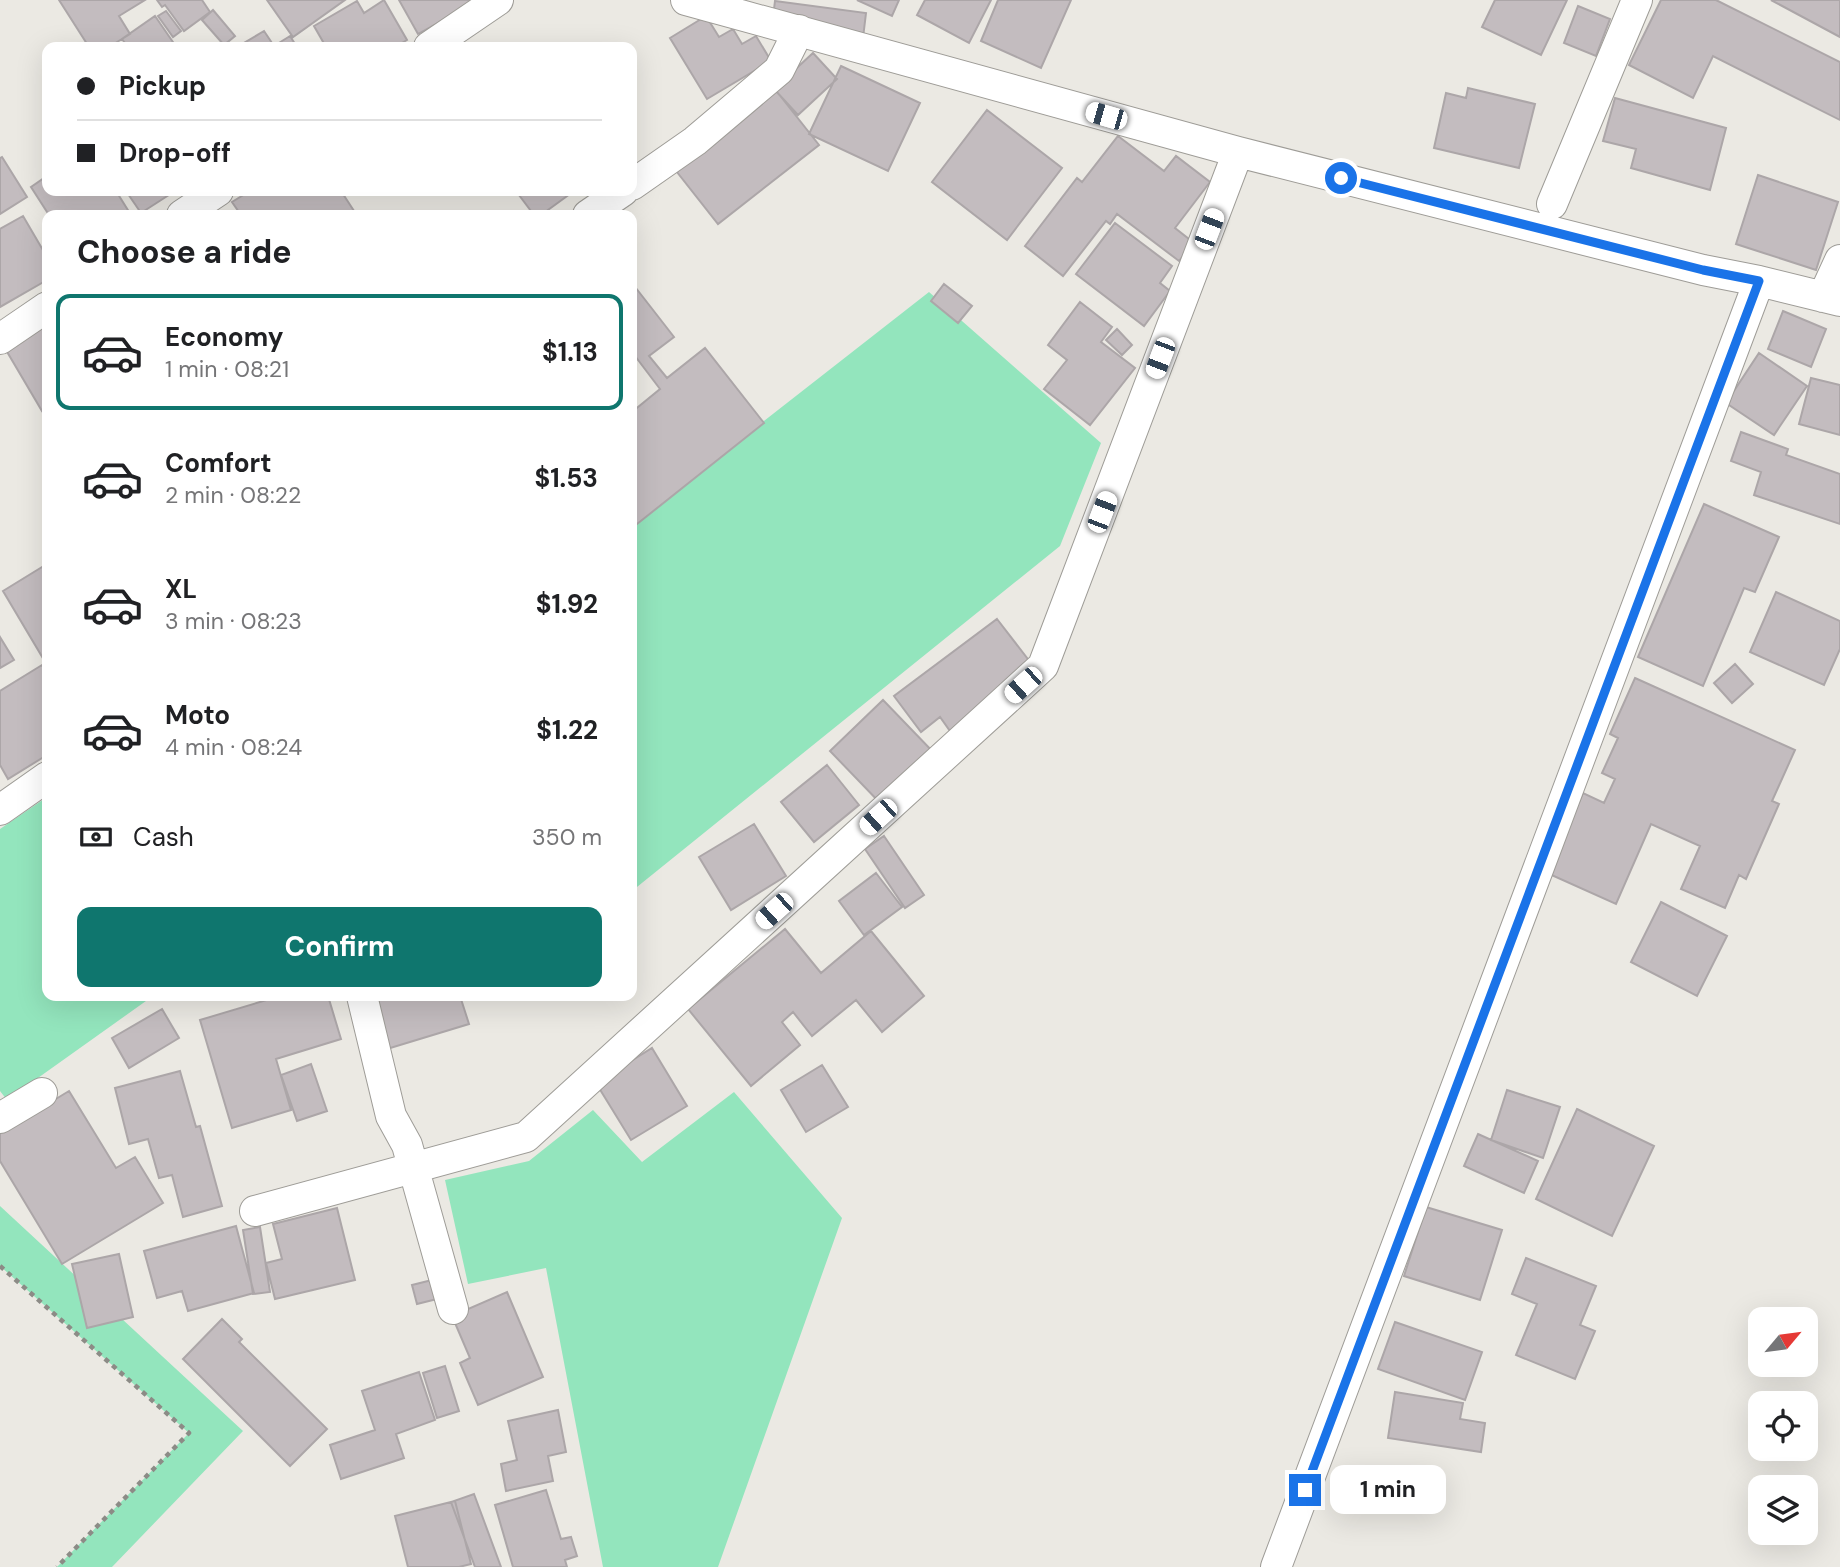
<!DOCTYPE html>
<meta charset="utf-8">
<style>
:root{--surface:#fff;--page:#f6f6f6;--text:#202124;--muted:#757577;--line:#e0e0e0;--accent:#0f766e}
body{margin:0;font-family:"DM Sans",sans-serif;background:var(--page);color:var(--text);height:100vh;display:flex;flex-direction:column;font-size:26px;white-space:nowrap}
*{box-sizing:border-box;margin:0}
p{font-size:23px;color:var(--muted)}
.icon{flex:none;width:38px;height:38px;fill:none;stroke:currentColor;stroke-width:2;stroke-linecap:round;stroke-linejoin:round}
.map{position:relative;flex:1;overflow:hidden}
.panel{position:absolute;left:42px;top:210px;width:595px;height:791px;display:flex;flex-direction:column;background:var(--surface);border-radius:14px;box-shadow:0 7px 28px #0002}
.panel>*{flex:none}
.guide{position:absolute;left:42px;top:42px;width:595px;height:154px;border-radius:14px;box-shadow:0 7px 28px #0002;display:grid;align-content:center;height:154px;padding:0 35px;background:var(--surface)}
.needle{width:46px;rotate:61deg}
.buttons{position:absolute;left:1748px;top:1307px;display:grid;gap:14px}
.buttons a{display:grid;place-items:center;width:70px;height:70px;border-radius:14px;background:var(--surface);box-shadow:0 7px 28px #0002;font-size:35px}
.end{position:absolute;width:32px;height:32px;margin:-16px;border:9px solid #1a73e8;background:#fff;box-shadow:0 0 0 4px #fff}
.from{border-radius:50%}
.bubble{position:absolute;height:49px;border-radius:14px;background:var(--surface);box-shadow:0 7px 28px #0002;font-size:23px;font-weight:700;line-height:49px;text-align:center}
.car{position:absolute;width:21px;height:42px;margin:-21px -10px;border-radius:9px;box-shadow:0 0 5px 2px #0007;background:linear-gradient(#fff 24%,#345 0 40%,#fff 0 76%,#345 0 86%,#fff 0)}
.guide b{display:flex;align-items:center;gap:24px;height:66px;font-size:26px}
.guide b+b{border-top:2px solid var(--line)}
.guide i{width:18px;height:18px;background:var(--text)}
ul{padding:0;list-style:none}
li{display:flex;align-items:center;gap:21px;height:116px;margin:0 14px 10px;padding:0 21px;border:4px solid transparent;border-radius:14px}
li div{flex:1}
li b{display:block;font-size:26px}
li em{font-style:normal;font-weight:700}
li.selected{border-color:var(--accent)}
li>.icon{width:63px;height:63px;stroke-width:1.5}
h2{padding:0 35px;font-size:32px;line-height:84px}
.pay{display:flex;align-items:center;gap:18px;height:77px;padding:0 35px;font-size:26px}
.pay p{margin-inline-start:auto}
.action{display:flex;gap:14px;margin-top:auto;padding:14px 35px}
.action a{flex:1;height:80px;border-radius:14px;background:var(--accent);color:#fff;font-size:28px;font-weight:700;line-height:80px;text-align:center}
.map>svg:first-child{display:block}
.green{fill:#93e5bd}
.building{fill:#c3bcbf;stroke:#aca6a8;stroke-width:2}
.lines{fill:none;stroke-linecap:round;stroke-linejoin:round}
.street-casing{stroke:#9e9c97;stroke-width:32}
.path{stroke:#8c8b86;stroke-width:4.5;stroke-dasharray:5 5;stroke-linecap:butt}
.street{stroke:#fff;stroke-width:30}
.route{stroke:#1a73e8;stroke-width:9}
</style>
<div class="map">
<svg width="1840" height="1567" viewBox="0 0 1840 1567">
<rect width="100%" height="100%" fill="#ebe9e3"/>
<path class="green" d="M929,292l172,151 -41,103 -428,345v-367z
M47,797v199h106l-146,104 -7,-9v-262z
M734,1092l108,126 -124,349h-115l-57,-299 -78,16 -23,-104 84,-19 64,-51 49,52z
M0,1206l243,225 -131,136h-55l132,-134 -189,-167z"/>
<path class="building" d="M59,0h86l-26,16 11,18 -21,13h-20z
M157,0h45l8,12 -26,19 -19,-26 -3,2z
M267,0h78l-52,37z
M384,0l23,40 -12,7h-69l-12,-21 43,-25 7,12z
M399,0h80l-61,34z
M857,0h42l-7,16z
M925,0h66l-22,43 -52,-28z
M998,0h73l-30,68 -60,-27z
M1495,0h72l-26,55 -59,-28z
M1661,0h55l124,62v58l-127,-64 -20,42 -64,-33z
M1771,0h69v37z
M775,1l91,12 -4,33 -91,-12z
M1578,6l32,13 -14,37 -32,-13z
M213,10l22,26 -11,9 -22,-25z
M166,11l15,20 -8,6 -15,-21z
M155,16l20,29 -47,2 -6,-8z
M706,16l13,21 14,-8 9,15 14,-8 15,25 -64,38 -37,-61z
M264,31l10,15 16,-10 7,11h-51l-2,-4z
M813,53l24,26 -39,36 -24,-26z
M841,66l79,37 -32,68 -79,-37z
M774,88l45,57 -101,79 -45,-57z
M1468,88l67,16 -16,64 -85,-20 12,-55 20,5z
M1615,98l111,30 -16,62 -79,-22 5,-19 -33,-8z
M987,110l75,58 -55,72 -75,-58z
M1118,136l46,35 12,-15 34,26 -35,46 19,15 -15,18 -62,-47 -7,10 -4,-3 -43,55 -38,-30 52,-68 5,4z
M2,157l25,40 -27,17v-56z
M1758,175l80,27 -22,68 -80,-26z
M47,176v15h69l15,24h-82l-18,-28z
M126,191h49l-34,22z
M250,191h91l15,23 -115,1 -9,-13z
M516,191h58l-33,24h-7z
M23,216l24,41v23l-47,27v-78z
M1115,223l57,43 -12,17 10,8 -26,35 -68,-52z
M632,283l42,54 -25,19 18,22 38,-30 59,75 -132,105v-116l28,-23 -28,-37z
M944,284l28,22 -14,17 -27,-22z
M1080,302l32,25 -11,15 34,26 -45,57 -46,-36 23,-29 -19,-15z
M1783,311l43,18 -15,38 -43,-18z
M47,325v83l-5,3 -36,-61z
M1117,329l15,16 -10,10 -16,-15z
M1759,353l48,33 -33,49 -48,-32z
M1811,378l29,7v50l-41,-11z
M1741,432l47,17 -2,6 54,19v50l-86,-29 7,-23 -30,-11z
M1704,504l75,33 -24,55 -11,-4 -41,98 -65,-29z
M47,564v101l-44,-74z
M1776,592l64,29v28l-16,36 -74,-33z
M997,619l37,48 -84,64 -10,-14 -19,15 -27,-36z
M0,637l14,23 -14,8z
M1735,664l18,20 -21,19 -18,-20z
M42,665l5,8v82l-39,24 -8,-14v-74z
M1635,678l160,72 -23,51 7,3 -33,75 -7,-4 -14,33 -44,-19 19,-43 -49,-22 -35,80 -69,-31 36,-80 21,10 11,-24 -13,-6 16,-35 -8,-4z
M883,700l54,56 -53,51 -54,-56z
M827,765l32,40 -45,37 -33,-40z
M754,824l32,52 -55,34 -32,-53z
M884,836l40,59 -19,13 -40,-59z
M876,873l26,34 -38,28 -25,-34z
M1661,902l66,34 -30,60 -66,-34z
M785,929l36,44 50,-42 53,65 -42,36 -26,-32 -44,36 -19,-24 -11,10 18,23 -49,41 -63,-77z
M280,996h48l13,43 -65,20 15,51 -59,18 -32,-108z
M371,996h89l9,28 -82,25z
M162,1009l17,29 -50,30 -17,-30z
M652,1048l35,58 -56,34 -35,-57z
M311,1064l16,47 -30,10 -16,-46z
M822,1065l26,42 -42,25 -25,-42z
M180,1071l16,56 4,-1 22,80 -39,11 -11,-42 -13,3 -11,-39 -19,5 -14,-56z
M1507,1090l53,17 -17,51 -52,-18z
M69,1091l47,77 19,-11 28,46 -101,61 -62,-103v-28z
M1577,1109l77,37 -42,90 -76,-37z
M1478,1134l60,27 -14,32 -60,-27z
M1426,1207l76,23 -22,70 -76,-24z
M337,1208l18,72 -80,19 -9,-36 16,-4 -9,-35z
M236,1226l18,67 -66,18 -6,-20 -25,7 -13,-47z
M260,1227l10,65 -17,2 -10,-64z
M119,1254l14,63 -46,11 -15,-64z
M1526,1258l70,28 -16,39 15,6 -20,48 -59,-24 21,-51 -25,-10z
M432,1280l5,19 -20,5 -5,-19z
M507,1292l36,85 -65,28 -18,-42 10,-5 -18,-42z
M222,1319l20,20 -3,3 88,87 -37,37 -107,-107z
M1395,1322l87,30 -17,48 -87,-31z
M445,1366l14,45 -22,7 -14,-45z
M419,1372l16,48 -39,14 8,24 -63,21 -11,-34 45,-15 -13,-39z
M1395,1392l68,11 -3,16 25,4 -4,29 -93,-14z
M558,1410l8,42 -18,4 5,25 -47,10 -5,-27 16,-4 -9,-39z
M546,1490l15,49 10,-2 6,19 -12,4 2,7h-54l-18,-62z
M474,1494l27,73h-26l-24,-65z
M455,1501l16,63 -12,3h-51l-13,-51z"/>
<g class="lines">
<g class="street-casing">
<path id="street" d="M686,0l552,152 465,118 56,11 81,20
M429,47l69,-47
M632,185l63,-44 84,-71 20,-40
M1552,204l85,-204
M182,215l36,-24
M588,215l35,-24
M1823,297l17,-37
M0,339l47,-32
M0,810l47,-33
M362,996l29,120 16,29 46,164
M0,1118l42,-25
M255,1211l271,-74 517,-471 195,-514
M1276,1567l483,-1286"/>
</g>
<path class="path" d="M0,1266l189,167 -132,134"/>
<use href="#street" class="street"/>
</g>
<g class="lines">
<path class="route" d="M1305,1490l454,-1209 -56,-11 -362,-92"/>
</g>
</svg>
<div class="buttons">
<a><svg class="needle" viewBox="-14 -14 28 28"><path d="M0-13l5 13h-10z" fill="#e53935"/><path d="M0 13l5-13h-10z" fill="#757577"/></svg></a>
<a><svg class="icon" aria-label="locate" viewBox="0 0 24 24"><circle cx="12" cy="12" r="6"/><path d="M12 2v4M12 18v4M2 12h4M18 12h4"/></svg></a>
<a><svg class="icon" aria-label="layers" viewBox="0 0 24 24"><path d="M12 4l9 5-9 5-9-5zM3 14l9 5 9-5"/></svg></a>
</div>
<i class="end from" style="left:1341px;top:178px"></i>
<i class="end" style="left:1305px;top:1490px"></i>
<div class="bubble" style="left:1330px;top:1465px;width:116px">1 min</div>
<i class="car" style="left:1106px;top:116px;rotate:286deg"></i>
<i class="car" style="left:1209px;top:229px;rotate:21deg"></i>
<i class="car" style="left:1160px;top:358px;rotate:201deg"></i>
<i class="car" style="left:1102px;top:512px;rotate:21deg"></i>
<i class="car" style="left:1023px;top:685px;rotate:228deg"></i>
<i class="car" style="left:878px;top:817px;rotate:228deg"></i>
<i class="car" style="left:774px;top:911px;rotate:228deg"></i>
<div class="guide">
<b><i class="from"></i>Pickup</b>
<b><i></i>Drop-off</b>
</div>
<section class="panel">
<h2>Choose a ride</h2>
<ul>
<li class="selected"><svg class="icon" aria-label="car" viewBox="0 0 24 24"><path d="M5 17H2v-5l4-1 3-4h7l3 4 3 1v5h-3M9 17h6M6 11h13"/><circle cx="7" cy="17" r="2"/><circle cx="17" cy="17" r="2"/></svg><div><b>Economy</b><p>1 min · 08:21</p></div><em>$1.13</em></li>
<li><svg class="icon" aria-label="car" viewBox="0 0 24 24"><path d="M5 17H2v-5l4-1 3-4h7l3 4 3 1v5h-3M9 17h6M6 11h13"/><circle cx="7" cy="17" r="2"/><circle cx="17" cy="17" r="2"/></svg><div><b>Comfort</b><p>2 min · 08:22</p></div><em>$1.53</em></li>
<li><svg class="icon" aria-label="car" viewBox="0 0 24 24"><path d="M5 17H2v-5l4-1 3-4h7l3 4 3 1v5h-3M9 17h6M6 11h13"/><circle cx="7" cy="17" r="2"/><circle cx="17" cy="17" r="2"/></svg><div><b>XL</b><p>3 min · 08:23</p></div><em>$1.92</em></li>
<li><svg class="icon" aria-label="car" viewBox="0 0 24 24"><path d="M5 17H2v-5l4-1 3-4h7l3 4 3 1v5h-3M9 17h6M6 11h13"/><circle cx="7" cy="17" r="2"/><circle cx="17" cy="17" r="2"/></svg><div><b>Moto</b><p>4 min · 08:24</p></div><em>$1.22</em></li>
</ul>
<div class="pay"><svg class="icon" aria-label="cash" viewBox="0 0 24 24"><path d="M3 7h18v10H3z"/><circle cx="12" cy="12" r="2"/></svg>Cash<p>350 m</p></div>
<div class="action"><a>Confirm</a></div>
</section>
</div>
